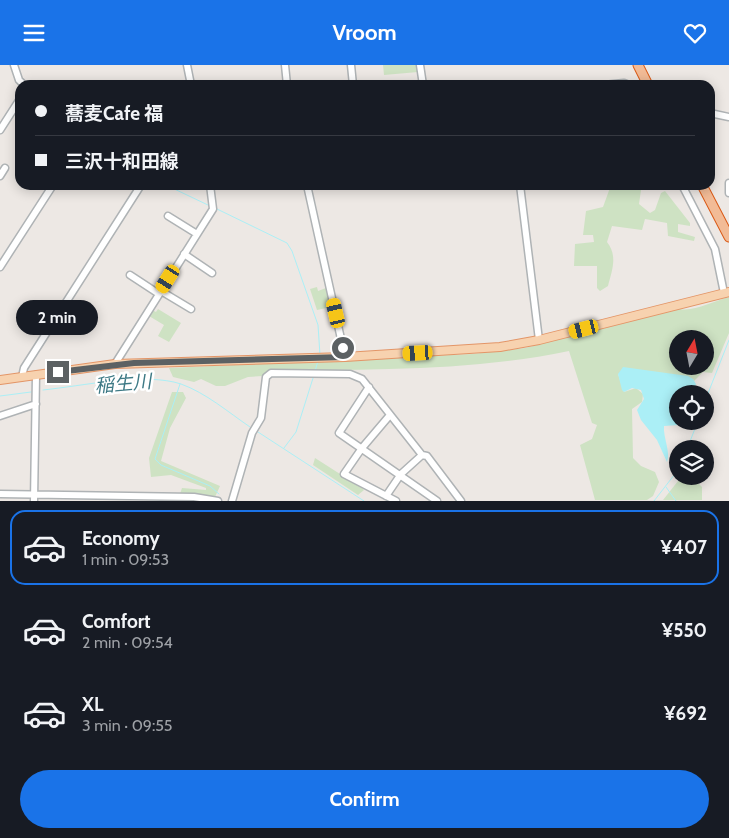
<!DOCTYPE html>
<meta charset="utf-8">
<style>
:root{--surface:#171b24;--page:#20242c;--text:#f1f3f6;--muted:#9ea1a6;--line:#363941;--accent:#1a73e8}
body{margin:0;font-family:Cabin,"Noto Sans JP",sans-serif;background:var(--page);color:var(--text);height:100vh;display:flex;flex-direction:column;font-size:19px;white-space:nowrap}
*{box-sizing:border-box;margin:0}
p{font-size:16px;color:var(--muted)}
.icon{flex:none;width:28px;height:28px;fill:none;stroke:currentColor;stroke-width:2;stroke-linecap:round;stroke-linejoin:round}
.map{position:relative;height:436px;overflow:hidden}
.panel{display:flex;flex-direction:column;background:var(--surface);flex:1}
.panel>*{flex:none}
.hud{position:absolute;left:15px;top:15px;width:700px;height:110px;border-radius:15px;box-shadow:0 2px 12px #0003;display:grid;align-content:center;height:110px;padding:0 20px;background:var(--surface)}
.needle{width:32px;rotate:10deg}
.fabs{position:absolute;left:669px;top:265px;display:grid;gap:10px}
.fabs a{display:grid;place-items:center;width:45px;height:45px;border-radius:50%;background:var(--surface);box-shadow:0 2px 12px #0003;font-size:25px}
.end{position:absolute;width:22px;height:22px;margin:-11px;border:6px solid #5c6163;background:#fff;box-shadow:0 0 0 2px #fff}
.from{border-radius:50%}
.bubble{position:absolute;height:35px;border-radius:18px;background:var(--surface);box-shadow:0 2px 12px #0003;font-size:16px;font-weight:700;line-height:35px;text-align:center}
.car{position:absolute;width:15px;height:30px;margin:-15px -8px;border-radius:6px;box-shadow:0 0 4px 1px #0007;background:linear-gradient(#f5c518 24%,#345 0 40%,#f5c518 0 76%,#345 0 86%,#f5c518 0)}
.hud b{display:flex;align-items:center;gap:18px;height:48px;font-size:19px}
.hud b+b{border-top:1px solid var(--line)}
.hud i{width:12px;height:12px;background:var(--text)}
ul{padding:9px 0 0;list-style:none}
li{display:flex;align-items:center;gap:15px;height:75px;margin:0 10px 8px;padding:0 10px;border:2px solid transparent;border-radius:15px}
li div{flex:1}
li b{display:block;font-size:19px}
li em{font-style:normal;font-weight:700}
li.on{border-color:var(--accent)}
li>.icon{width:45px;height:45px;stroke-width:1.5}
.cta{display:flex;gap:10px;margin-top:auto;padding:10px 20px}
.cta a{flex:1;height:58px;border-radius:30px;background:var(--accent);color:#fff;font-size:20px;font-weight:700;line-height:58px;text-align:center}
header{display:flex;justify-content:space-between;align-items:center;height:65px;padding:0 20px;background:var(--accent);color:#fff;font-size:22px;font-weight:700}
.map>svg:first-child{display:block}
.green{fill:#cee2c3;fill-rule:evenodd}
.water{fill:#abeff6}
.lines{fill:none;stroke-linecap:round;stroke-linejoin:round}
.stream{stroke:#abeff6;stroke-width:1}
.minor-casing{stroke:#afb3b5;stroke-width:9}
.major-casing{stroke:#e39567;stroke-width:10}
.highway-casing{stroke:#da5a17;stroke-width:11}
.minor{stroke:#fff;stroke-width:6}
.major{stroke:#f7d2af;stroke-width:8}
.highway{stroke:#f2bb96;stroke-width:9}
.route{stroke:#5c6163;stroke-width:6}
.labels{text-anchor:middle;stroke-width:5;stroke-linejoin:round;paint-order:stroke}
.water-label{font-size:19px;font-style:italic;fill:#3d7985;stroke:#fff}
</style>
<header><svg class="icon" aria-label="menu" viewBox="0 0 24 24"><path d="M4 6h16M4 12h16M4 18h16"/></svg>Vroom<svg class="icon" aria-label="heart" viewBox="0 0 24 24"><path d="M12 20l-8-8c-3-5 5-10 8-4 3-6 11-1 8 4z"/></svg></header>
<div class="map">
<svg width="729" height="436" viewBox="0 0 729 436">
<rect width="100%" height="100%" fill="#ede8e4"/>
<path class="green" d="M383,0h34l1,7 -34,3z
M611,120h33l-3,5 -2,14 11,9 5,-3 6,-17 4,-2 25,32v3l-12,-2v8l17,5 -1,4 -26,-5 -1,-13 -22,-4 -3,11 -30,-4 -5,16c11,14 5,28 1,44l-8,5 -3,-3v-22h-23l1,-22 19,-2 -1,-7h-10l3,-24 17,-4z
M317,222l1,4 8,-3 5,19 -14,3 -7,-21z
M729,232v36l-17,40 -9,-1 -9,9 -1,-2 -75,-5 6,18 12,-4 7,6 -1,8 -10,7 1,49 8,8 14,6 4,10 -6,14 -6,4h-52l-15,-55 12,-6 5,-14 -5,-2 -23,-72c-99,21 -200,18 -301,20l-5,5 -15,1 -23,9h-9l-15,-7 -7,3 -21,-5 -4,-9 303,-14 53,-6 155,-39c13,3 34,-8 49,-12zM678,274h27v27h-27z
M158,244l23,14 -12,19 -11,-6 6,-11 -15,-9 3,-6 4,2z
M172,327h11l3,6 -16,30 -9,33 59,25 -5,11 -35,-3 2,-6 24,2v-2l-35,-13 -20,2 -2,-19z
M315,393l47,30 2,2 -6,5 -45,-30z
M682,411h17l-1,7 4,4v13h-39z"/>
<path class="water" d="M623,302l65,9 5,3 3,5 -4,10h-14v27h3l-2,4 -15,1c-1,12 7,26 3,36l-10,-22 -16,-20 -4,-10 7,-11 -3,-9 -9,-2 -8,4 -2,-2 -4,-16z"/>
<g class="lines">
<path class="stream" d="M11,0l4,14
M17,17l3,4
M166,120l44,21
M217,144l70,34 5,8 26,74 2,30
M315,306l3,-10
M180,319l-25,75 6,6 49,21 9,8
M43,325c39,-4 102,-18 138,-6 25,9 47,28 69,43
M0,331l31,-4
M705,336l24,-61
M258,367l106,69
M284,383l12,-16 18,-57
M687,384l11,-28
M666,422l10,14
M654,436l24,-31"/>
<g class="minor-casing">
<path id="minor" d="M14,0l5,15 5,5
M187,0l4,20
M285,0l2,20
M351,0l2,20
M420,0l3,20
M604,20l20,-2 5,2
M710,48l19,4
M0,65l20,-31
M0,111l5,-8
M729,118v10
M307,120l38,172
M520,120l19,155
M682,120l33,64 9,44
M168,151l29,18
M184,189l28,19
M0,202l53,-82
M130,210l29,19
M161,226l30,18
M115,299l98,-155 -3,-24
M22,312l2,-9 117,-183
M369,322l-30,46 98,68
M390,350l-28,33 -18,26 52,27
M0,351l36,-12
M422,390l5,1 34,45
M0,429l194,3 24,4
M34,436l2,-126
M232,436l20,-68 9,-15 5,-41 5,-4 79,1 12,5 60,76 -21,19 -15,22"/>
</g>
<g class="major-casing">
<path id="major" d="M0,315l115,-16 230,-7 155,-10 39,-7 190,-48"/>
</g>
<g class="highway-casing">
<path id="highway" d="M638,0l10,20
M702,120l27,52"/>
</g>
<use href="#minor" class="minor"/>
<use href="#major" class="major"/>
<use href="#highway" class="highway"/>
</g>
<g class="lines">
<path class="route" d="M58,307l76,-9 211,-6 -2,-9"/>
</g>
<g class="labels">
<g class="water-label">
<text transform="translate(123 318) rotate(-5)" y="7">稲生川</text>
</g>
</g>
</svg>
<div class="fabs">
<a><svg class="needle" viewBox="-14 -14 28 28"><path d="M0-13l5 13h-10z" fill="#e53935"/><path d="M0 13l5-13h-10z" fill="#9ea1a6"/></svg></a>
<a><svg class="icon" aria-label="locate" viewBox="0 0 24 24"><circle cx="12" cy="12" r="6"/><path d="M12 2v4M12 18v4M2 12h4M18 12h4"/></svg></a>
<a><svg class="icon" aria-label="layers" viewBox="0 0 24 24"><path d="M12 4l9 5-9 5-9-5zM3 14l9 5 9-5"/></svg></a>
</div>
<i class="end from" style="left:343px;top:283px"></i>
<i class="end" style="left:58px;top:307px"></i>
<div class="bubble" style="left:16px;top:235px;width:82px">2 min</div>
<i class="car" style="left:168px;top:214px;rotate:212deg"></i>
<i class="car" style="left:336px;top:248px;rotate:347deg"></i>
<i class="car" style="left:584px;top:264px;rotate:256deg"></i>
<i class="car" style="left:418px;top:288px;rotate:267deg"></i>
<div class="hud">
<b><i class="from"></i>蕎麦Cafe 福</b>
<b><i></i>三沢十和田線</b>
</div>
</div>
<section class="panel">
<ul>
<li class="on"><svg class="icon" aria-label="car" viewBox="0 0 24 24"><path d="M5 17H2v-5l4-1 3-4h7l3 4 3 1v5h-3M9 17h6M6 11h13"/><circle cx="7" cy="17" r="2"/><circle cx="17" cy="17" r="2"/></svg><div><b>Economy</b><p>1 min · 09:53</p></div><em>¥407</em></li>
<li><svg class="icon" aria-label="car" viewBox="0 0 24 24"><path d="M5 17H2v-5l4-1 3-4h7l3 4 3 1v5h-3M9 17h6M6 11h13"/><circle cx="7" cy="17" r="2"/><circle cx="17" cy="17" r="2"/></svg><div><b>Comfort</b><p>2 min · 09:54</p></div><em>¥550</em></li>
<li><svg class="icon" aria-label="car" viewBox="0 0 24 24"><path d="M5 17H2v-5l4-1 3-4h7l3 4 3 1v5h-3M9 17h6M6 11h13"/><circle cx="7" cy="17" r="2"/><circle cx="17" cy="17" r="2"/></svg><div><b>XL</b><p>3 min · 09:55</p></div><em>¥692</em></li>
</ul>
<div class="cta"><a>Confirm</a></div>
</section>
